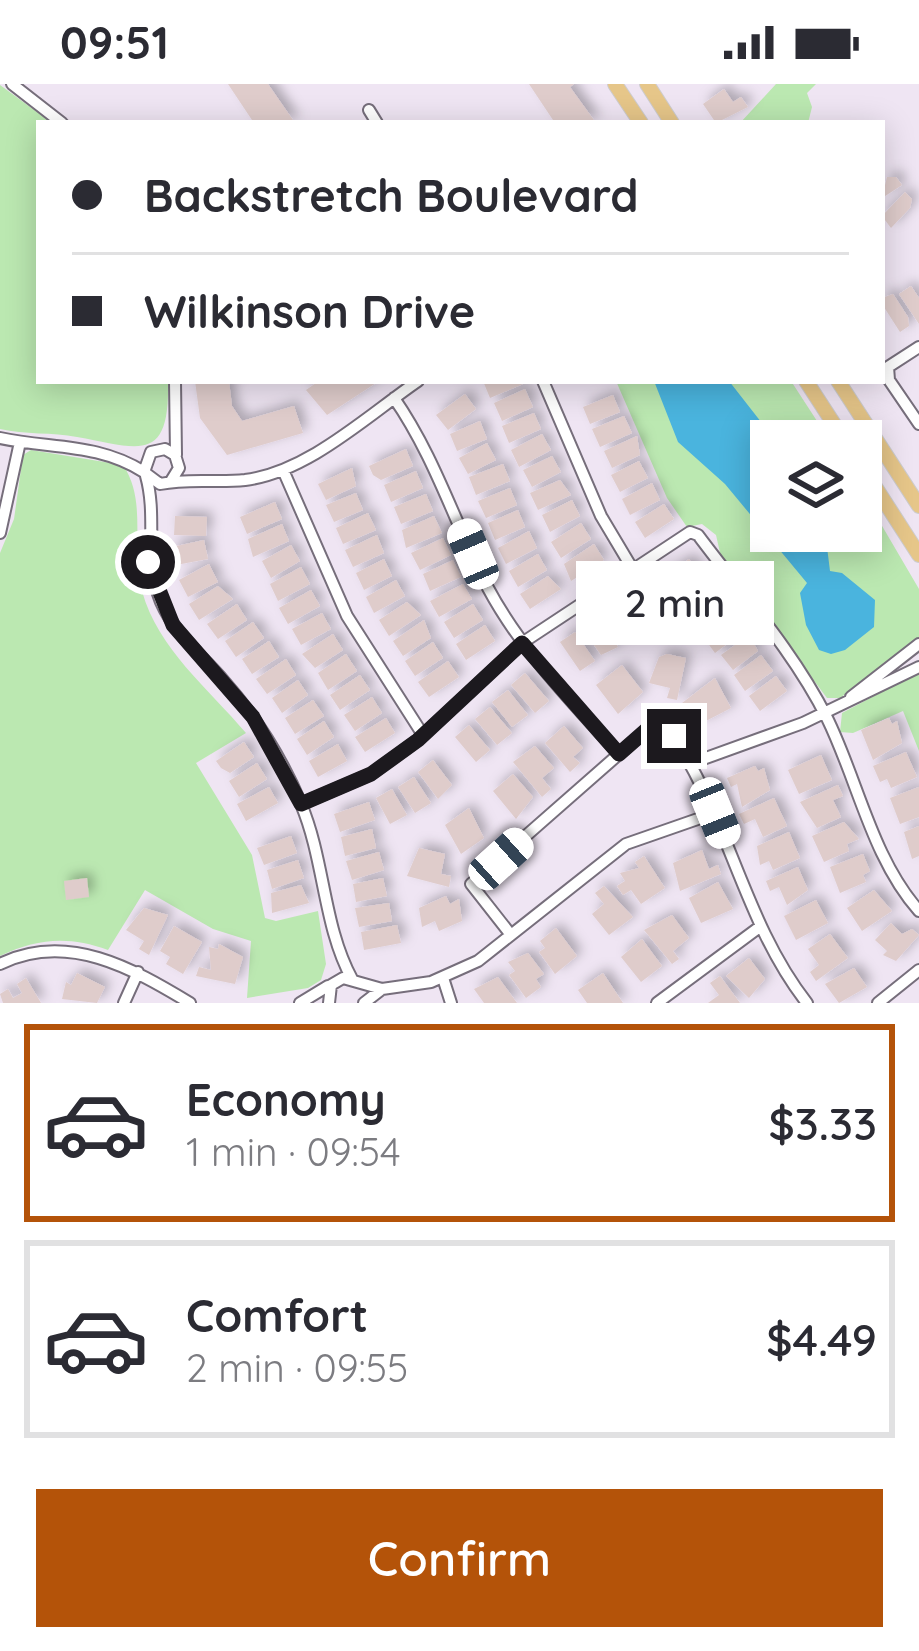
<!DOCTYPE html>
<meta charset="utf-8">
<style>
:root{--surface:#fff;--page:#f7f7f7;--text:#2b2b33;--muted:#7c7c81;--line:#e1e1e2;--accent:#b45309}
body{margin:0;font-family:Quicksand,sans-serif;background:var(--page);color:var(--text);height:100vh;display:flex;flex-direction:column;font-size:45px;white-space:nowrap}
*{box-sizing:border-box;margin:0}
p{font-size:39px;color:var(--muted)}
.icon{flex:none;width:66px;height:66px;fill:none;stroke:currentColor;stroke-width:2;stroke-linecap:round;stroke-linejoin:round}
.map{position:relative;height:919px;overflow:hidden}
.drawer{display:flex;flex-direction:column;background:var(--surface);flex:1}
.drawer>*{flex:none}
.guide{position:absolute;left:36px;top:36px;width:849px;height:264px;border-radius:0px;box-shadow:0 6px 30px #0003;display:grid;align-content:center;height:264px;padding:0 36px;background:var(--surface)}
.fabs{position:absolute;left:750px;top:336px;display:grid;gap:24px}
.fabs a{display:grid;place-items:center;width:132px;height:132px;border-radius:0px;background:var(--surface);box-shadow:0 6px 30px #0003;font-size:60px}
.end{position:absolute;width:54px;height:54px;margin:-27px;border:15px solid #1c191e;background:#fff;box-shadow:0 0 0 6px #fff}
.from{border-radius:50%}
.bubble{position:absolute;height:84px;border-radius:0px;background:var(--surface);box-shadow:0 6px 30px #0003;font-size:39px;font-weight:600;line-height:84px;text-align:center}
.car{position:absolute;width:36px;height:72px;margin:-36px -18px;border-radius:15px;box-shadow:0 0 9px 3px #0007;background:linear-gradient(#fff 24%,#345 0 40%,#fff 0 76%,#345 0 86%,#fff 0)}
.guide b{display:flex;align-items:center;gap:42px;height:114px;font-size:45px}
.guide b+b{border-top:3px solid var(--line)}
.guide i{width:30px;height:30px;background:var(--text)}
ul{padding:21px 0 0;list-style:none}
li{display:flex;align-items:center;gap:36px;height:198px;margin:0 24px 18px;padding:0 12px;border:6px solid var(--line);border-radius:0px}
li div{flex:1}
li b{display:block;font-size:45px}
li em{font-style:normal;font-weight:600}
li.selected{border-color:var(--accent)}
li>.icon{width:108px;height:108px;stroke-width:1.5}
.cta{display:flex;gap:24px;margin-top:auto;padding:24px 36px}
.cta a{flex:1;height:138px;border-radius:0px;background:var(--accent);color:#fff;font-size:48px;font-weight:600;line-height:138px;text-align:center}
.status{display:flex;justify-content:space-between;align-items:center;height:84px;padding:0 60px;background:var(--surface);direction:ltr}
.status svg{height:33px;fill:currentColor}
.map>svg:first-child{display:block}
.green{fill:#bbe8b1}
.water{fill:#4ab4de}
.building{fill:#dfcccb;filter:url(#shadow)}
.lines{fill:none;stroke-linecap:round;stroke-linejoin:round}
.minor-casing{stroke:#766e7b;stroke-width:14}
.major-casing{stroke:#cdccce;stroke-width:16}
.minor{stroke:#fff;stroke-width:10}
.major{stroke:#e6c689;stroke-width:14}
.route{stroke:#1c191e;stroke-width:15}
</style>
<div class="status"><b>09:51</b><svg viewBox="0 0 49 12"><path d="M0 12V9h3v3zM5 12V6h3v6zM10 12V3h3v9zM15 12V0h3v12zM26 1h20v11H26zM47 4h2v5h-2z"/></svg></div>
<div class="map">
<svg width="919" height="919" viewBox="0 0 919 919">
<defs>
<filter id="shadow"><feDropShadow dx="5.5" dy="-5.5" stdDeviation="6" flood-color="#0004"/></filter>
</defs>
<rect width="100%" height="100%" fill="#efe5f3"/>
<path class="green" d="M776,0h40l-9,9 5,14 -4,16h-68z
M0,1l52,38h-13v258h129c2,84 -29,67 -91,56 -25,-5 -52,-2 -77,-8z
M616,297h175l39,60h-59v90h90v-41l58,99v50l-79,59h-13l-106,-141 -5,-22 -14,-11 -15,3 -20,-29z
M31,366l92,15c25,37 7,83 19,126 16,58 66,97 104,142l-50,30 56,92 13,63 11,3 42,-10 8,53 -5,16 -13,8 -61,10 4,-57 -38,-12 -68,-39 -37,60c-39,-14 -70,-12 -108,6v-403l14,-34 9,-64z
M919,588v79l-16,-40 -50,22 -13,-1 2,-19z"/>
<path class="water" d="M654,297h75l47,60h-5v90h54l5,40 12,2 33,27 -1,27 -29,23 -14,4 -12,-4 -13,-25 -6,-32 7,-10 -82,-99 -47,-42z"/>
<path class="building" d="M228,0h40l27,39h-41z
M529,0h45l-4,3 26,36h-41z
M724,5l9,13 8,-5 7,10 -32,16 -13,-19z
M887,93h9l6,8 -20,13z
M905,108l7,7 -2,9 -19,20 -9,-12z
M911,202l8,12v26l-20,-30z
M893,210l15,23 1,9 -9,6 -18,-28v-6z
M195,297h34l3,25 10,15 52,-15 9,27 -76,22 -27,-37z
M319,297h60l-52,34 -21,-25z
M483,297h39l1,3 -33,14z
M525,305l8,18 -31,14 -8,-18z
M465,310l11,15 -28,21 -12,-15z
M613,311l7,17 -30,12 -7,-17z
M534,329l7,16 -32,14 -7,-17z
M624,332l8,17 -32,14 -8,-18z
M480,337l7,18 -30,12 -7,-17z
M542,350l9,16 -32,17 -8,-17z
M637,352l3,19 -28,13 -8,-17z
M487,359l9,17 -28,14 -9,-16z
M406,365l7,17 -32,14 -8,-5 -4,-9z
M552,372l9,16 -29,15 -9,-17z
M639,377l9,17 -28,14 -9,-17z
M503,380l7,17 -34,14 -7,-18z
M352,384l4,18 -30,14 -8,-16z
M416,387l7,17 -32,14 -7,-17z
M560,396l11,15 -33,15 -8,-17z
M652,399l8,17 -30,15 -8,-16z
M510,404l7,17 -31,13 -8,-17z
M356,409l7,17 -29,12 -8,-17z
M426,410l7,17 -32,13 -7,-17z
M572,416l8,16 -30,16 -8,-17z
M275,418l7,17 -35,15 -7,-17z
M664,420l10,15 -29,19 -10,-16z
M518,426l7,17 -30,13 -7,-17z
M368,429l8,17 -33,14 -7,-16z
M175,432l32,1 -1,19 -32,-1z
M434,432l8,17 -36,15 -4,-18z
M581,439l10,16 -30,19 -10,-16z
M282,440l7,17 -36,16 -5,-18z
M529,447l8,17 -31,16 -8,-16z
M377,451l7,18 -31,14 -8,-17z
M443,454l8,17 -31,15 -9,-17z
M204,456l4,19 -32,6 -4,-18z
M594,460l10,16 -33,21 -7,-17z
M291,461l9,16 -29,17 -9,-17z
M538,470l9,16 -29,17 -9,-16z
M384,475l8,17 -28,14 -8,-17z
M689,475l11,16 -27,20 -12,-15z
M453,476l8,17 -31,14 -7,-17z
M209,480l9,18 -30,15 -9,-17z
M301,483l9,17 -32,17 -8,-17z
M548,492l13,13 -31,20 -10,-15z
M703,494l11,15 -28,21 -11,-15z
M396,496l9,16 -31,17 -8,-16z
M463,500l9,15 -33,18 -9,-16z
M218,502l15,13 -34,21 -10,-16z
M647,503l15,30 -14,13 -20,-31z
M311,506l9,16 -32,18 -9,-16z
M718,513l11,15 -28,21 -11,-15z
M407,518l14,13 -32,21 -10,-16z
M620,519l18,28 -16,11 -17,-29z
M237,520l10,16 -29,19 -11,-15z
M473,520l10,16 -29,18 -10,-16z
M322,529l9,16 -30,16 -9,-16z
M732,532l11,16 -28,21 -11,-15z
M598,533l20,30 -17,8 -19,-27z
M424,536l7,18 -28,18 -10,-15z
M253,538l11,16 -28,19 -11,-16z
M485,541l10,16 -29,19 -10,-16z
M575,548l20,29 -15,10 -20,-29z
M333,550l10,16 -28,18 -13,-14z
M749,551l9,16 -25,19 -12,-15z
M269,557l10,16 -27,17 -10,-15z
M433,558l10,16 -28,18 -10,-15z
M346,570l11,17 -29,19 -10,-17z
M667,570l19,4 -9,42 -10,-2 3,-10 -21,-5 10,-26z
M761,571l12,16 -28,20 -11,-16z
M286,575l10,16 -29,19 -11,-15z
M448,577l11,16 -30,20 -11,-15z
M622,581l21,27 -25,22 -22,-29z
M525,589l24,28 -14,12 -24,-28z
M360,591l10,15 -30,20 -10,-15z
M776,592l11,15 -27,20 -11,-15z
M715,594l16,30 -31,16 -18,-21z
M298,596l10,15 -26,18 -10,-15z
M508,606l20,25 -16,12 -20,-25z
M372,613l10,16 -27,18 -11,-16z
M313,616l11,16 -29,18 -10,-16z
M490,623l22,26 -15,12 -22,-26z
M386,634l9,15 -30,19 -10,-15z
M889,634l3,6 5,-3 5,22 -29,17 -12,-30z
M324,637l10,16 -27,18 -10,-16z
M469,641l21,25 -14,12 -21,-25z
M564,642l19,22 -10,9 7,6 -10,9 -25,-29z
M244,658l10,15 -24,16 -9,-5 -5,-7z
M338,660l9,17 -29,16 -9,-16z
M535,662l19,22 -12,10 9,11 -9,8 -29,-35z
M906,668l11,25 -26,11 -4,-9 -7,3 -7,-16z
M821,671l11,25 -33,14 -11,-24z
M433,676l19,25 -14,14 -20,-27z
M257,679l10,16 -28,18 -10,-16z
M755,682l3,5 6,-3 6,22 -28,17 -5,-23 -6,3 -4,-9z
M513,690l20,23 -17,22 -23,-28z
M414,693l17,26 -16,10 -17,-26z
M838,701l5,11 -10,4 8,17 -24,11 -17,-26z
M269,703l9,16 -32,18 -9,-17z
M919,703v30l-19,7 -10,-26z
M392,705l15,26 -17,9 -14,-26z
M774,714l13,28 -24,11 -8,-18 -11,5 -5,-10z
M369,718l6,18 -35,12 -6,-18z
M469,724l15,30 -23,16 -16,-29z
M844,738l15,17 -12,5 2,7 -25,11 -12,-26z
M919,742v30l-7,3 -8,-27z
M372,745l4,19 -31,8 -4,-19z
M789,748l11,26 -27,12 -4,-9 -9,4 -3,-19z
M291,752l6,17 -33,12 -7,-17z
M419,764l26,6 -4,20 10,2 -2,11 -42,-11z
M702,766l7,19 9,-4 3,9 -41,17 -7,-28z
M379,768l5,18 -32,10 -6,-19z
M863,770l7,17 -7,4 3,7 -26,11 -10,-26z
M644,772l21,32 -24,16 -10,-14 -8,5 -6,-9 8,-5 -5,-8 19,-5 -4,-6z
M298,776l6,18 -32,11 -5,-19z
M798,783l10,23 -21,15 -8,-18 -9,4 -4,-10z
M87,794l2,19 -23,3 -2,-19z
M383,794l4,18 -31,6 -3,-18z
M718,798l15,27 -32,14 -12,-25z
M301,801l8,18 -37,10 -1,-20z
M604,802l29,31 -24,18 -17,-21 12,-10 -9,-11z
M874,806l18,21 -30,20 -15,-23z
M446,812l4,8 9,-5 3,22 -23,10 -4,-10 -13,6 -3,-19z
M816,816l12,23 -32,17 -12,-24z
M389,819l3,18 -33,6 -4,-19z
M144,824l24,7 -19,40 -10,-6 5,-8 -18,-11z
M672,831l17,23 -16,13 6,8 -7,5 -28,-34z
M891,839l11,11 10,-5 7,6 -23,26 -13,-6 4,-4 -12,-11z
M397,841l4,18 -37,7 -3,-18z
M174,842l28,16 -19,32 -17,-10 4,-7 -10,-6z
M556,844l21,28 -22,18 -16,-22 6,-4 -5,-7z
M830,850l18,24 -32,23 -6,-9 9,-7 -11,-16z
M642,855l20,27 -21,16 -20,-25z
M219,860l24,13 -8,27 -39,-8 3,-9 12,3 -2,-23 9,2z
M528,869l16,21 -8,5 5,8 -15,11 -17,-23 6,-4 -7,-9z
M749,874l16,21 -16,19 -23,-22z
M854,884l13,19 -28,16 -14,-19z
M77,889l28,14 -8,16 -35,-4 4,-17 5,3z
M603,889l20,30h-36l-9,-13z
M720,892l20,27h-32l11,-8 -9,-12z
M498,893l19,26h-33l-10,-14z
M26,894l15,25h-38l-3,-9 8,-5 5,9 9,-5 -5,-9z"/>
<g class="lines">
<g class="minor-casing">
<path id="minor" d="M12,0l50,39
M369,26l8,13
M919,263l-31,20 1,13 30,44
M175,297l1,74
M543,297l58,135 31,52
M394,314c41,59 61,126 94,190 33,62 84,114 131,166
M0,354c52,11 98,5 144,34
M283,386l64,146 76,119
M146,392c12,43 -3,83 15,126 14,32 40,53 62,78 33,37 59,79 78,124 24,57 22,122 51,175
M171,397l8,-13 -4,-13 -10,-6 -14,3 -7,20 16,12c29,-6 56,-1 85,-4 63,-8 122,-64 173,-99
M0,449l20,-91
M851,613l68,-53
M692,679l111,-40 116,-56
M301,720l70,-30 47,-34 104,-97 168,-111 8,3c44,59 96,117 129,183 31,63 45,140 92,193
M511,851l-40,-51 189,-166c67,86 80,200 147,285
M0,880c67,-33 132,4 190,39
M443,894l8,25
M124,919l14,-31
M300,919l28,-17
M329,919l2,-18 12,-7 39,11
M364,919l18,-14 49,-7 47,-21 148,-117 89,-31
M657,919l104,-77
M878,919l41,-33"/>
</g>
<g class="major-casing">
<path id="major" d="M615,0l26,39
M647,0l25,39
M806,297l39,60
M838,297l81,125
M861,381l58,90"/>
</g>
<use href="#minor" class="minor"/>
<use href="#major" class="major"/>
</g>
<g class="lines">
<path class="route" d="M148,478l25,63 80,92 48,87 70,-30 47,-34 104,-97 97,111 41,-36 14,18"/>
</g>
</svg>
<div class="fabs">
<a><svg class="icon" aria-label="layers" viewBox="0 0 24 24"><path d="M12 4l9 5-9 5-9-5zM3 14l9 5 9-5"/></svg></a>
</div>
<i class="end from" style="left:148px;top:478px"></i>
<i class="end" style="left:674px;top:652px"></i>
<div class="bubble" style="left:576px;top:477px;width:198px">2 min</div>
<i class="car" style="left:473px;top:470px;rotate:337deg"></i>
<i class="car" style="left:715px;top:729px;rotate:158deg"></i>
<i class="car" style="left:501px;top:775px;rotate:48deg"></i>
<div class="guide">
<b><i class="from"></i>Backstretch Boulevard</b>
<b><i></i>Wilkinson Drive</b>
</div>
</div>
<section class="drawer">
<ul>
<li class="selected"><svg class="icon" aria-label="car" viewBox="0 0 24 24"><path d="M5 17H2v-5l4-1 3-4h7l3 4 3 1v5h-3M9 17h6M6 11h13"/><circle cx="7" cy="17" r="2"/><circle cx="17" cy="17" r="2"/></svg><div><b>Economy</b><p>1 min · 09:54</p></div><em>$3.33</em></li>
<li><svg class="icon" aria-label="car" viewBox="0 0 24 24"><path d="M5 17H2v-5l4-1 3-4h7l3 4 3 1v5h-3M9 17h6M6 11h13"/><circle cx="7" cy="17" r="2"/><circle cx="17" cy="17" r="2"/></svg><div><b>Comfort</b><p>2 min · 09:55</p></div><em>$4.49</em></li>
</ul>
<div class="cta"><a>Confirm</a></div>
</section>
